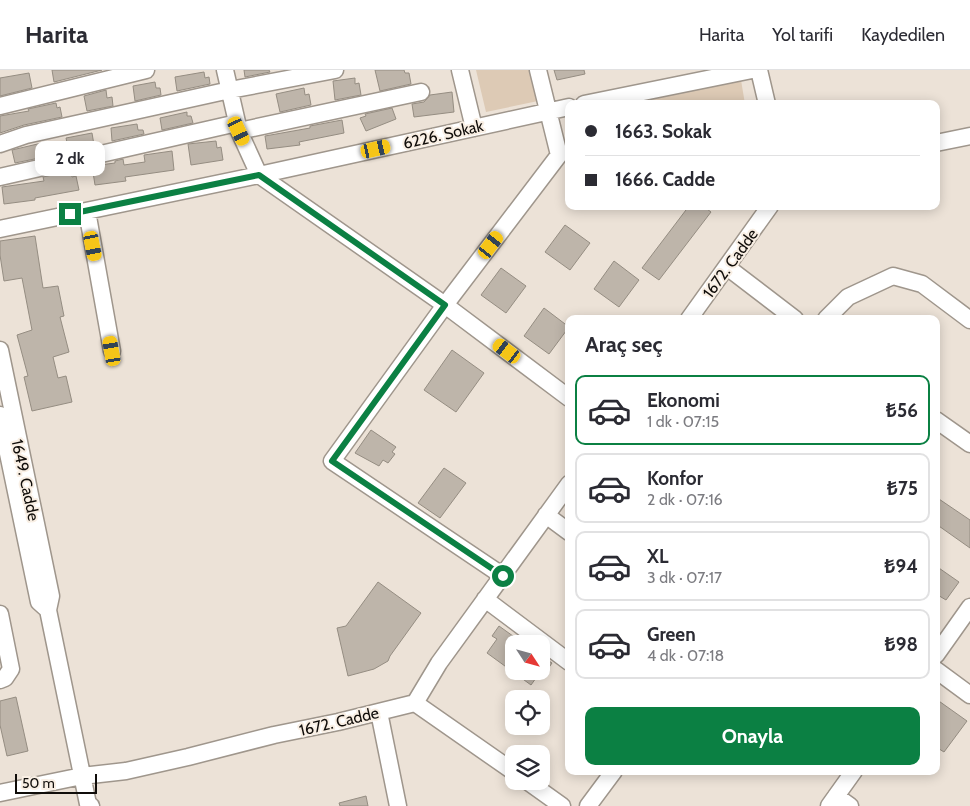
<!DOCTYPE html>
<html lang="tr">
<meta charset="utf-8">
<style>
:root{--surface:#fff;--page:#f2f2f3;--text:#2b2b33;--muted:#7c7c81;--line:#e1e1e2;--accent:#0b8043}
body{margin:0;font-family:Cabin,sans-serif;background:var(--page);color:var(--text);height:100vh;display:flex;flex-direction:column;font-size:19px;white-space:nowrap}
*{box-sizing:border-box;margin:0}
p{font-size:16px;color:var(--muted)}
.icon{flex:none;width:28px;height:28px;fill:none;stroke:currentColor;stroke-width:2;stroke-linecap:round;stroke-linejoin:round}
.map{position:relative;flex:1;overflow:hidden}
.details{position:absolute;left:565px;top:245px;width:375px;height:460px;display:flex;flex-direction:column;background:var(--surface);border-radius:10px;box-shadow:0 2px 12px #0003}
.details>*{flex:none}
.guide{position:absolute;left:565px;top:30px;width:375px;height:110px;border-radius:10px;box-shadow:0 2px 12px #0003;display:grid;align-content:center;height:110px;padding:0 20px;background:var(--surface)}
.needle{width:32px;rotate:126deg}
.controls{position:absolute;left:505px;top:565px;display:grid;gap:10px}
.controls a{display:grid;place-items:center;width:45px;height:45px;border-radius:10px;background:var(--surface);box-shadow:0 2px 12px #0003;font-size:25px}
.scale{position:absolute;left:15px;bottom:12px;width:82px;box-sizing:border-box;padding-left:5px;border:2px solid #100d0a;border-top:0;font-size:14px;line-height:18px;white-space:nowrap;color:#100d0a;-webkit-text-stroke:4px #f9efe4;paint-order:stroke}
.end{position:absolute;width:22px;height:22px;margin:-11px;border:6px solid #0b8043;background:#fff;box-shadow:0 0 0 2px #fff}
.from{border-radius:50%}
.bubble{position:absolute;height:35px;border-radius:10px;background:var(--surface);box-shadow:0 2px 12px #0003;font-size:16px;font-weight:700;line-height:35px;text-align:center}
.car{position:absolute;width:15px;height:30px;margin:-15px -8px;border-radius:6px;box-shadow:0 0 4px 1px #0007;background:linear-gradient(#f5c518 24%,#345 0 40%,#f5c518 0 76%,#345 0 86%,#f5c518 0)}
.guide b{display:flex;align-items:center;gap:18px;height:48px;font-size:19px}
.guide b+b{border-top:1px solid var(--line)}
.guide i{width:12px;height:12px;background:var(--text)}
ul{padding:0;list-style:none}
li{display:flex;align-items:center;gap:15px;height:70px;margin:0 10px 8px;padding:0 10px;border:2px solid var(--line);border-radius:10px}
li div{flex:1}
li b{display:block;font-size:19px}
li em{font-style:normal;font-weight:700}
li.active{border-color:var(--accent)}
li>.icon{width:45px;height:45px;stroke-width:1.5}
h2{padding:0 20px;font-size:22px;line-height:60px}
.primary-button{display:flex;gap:10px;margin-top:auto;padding:10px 20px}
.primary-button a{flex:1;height:58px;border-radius:10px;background:var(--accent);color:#fff;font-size:20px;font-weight:700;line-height:58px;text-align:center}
header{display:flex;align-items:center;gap:30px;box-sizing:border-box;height:70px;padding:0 25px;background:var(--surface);border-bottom:1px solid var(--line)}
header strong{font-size:24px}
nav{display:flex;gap:28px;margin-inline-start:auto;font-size:18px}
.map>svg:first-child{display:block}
.green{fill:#ddcab5}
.building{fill:#beb5aa;stroke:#958d82}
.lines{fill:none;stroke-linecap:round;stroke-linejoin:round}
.minor-casing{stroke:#9f968c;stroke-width:19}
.minor{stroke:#fff;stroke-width:16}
.route{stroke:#0b8043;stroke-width:6}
.labels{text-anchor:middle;stroke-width:4;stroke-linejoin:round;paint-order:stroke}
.street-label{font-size:16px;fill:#100d0a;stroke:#f9efe4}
</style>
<header>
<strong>Harita</strong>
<nav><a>Harita</a><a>Yol tarifi</a><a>Kaydedilen</a></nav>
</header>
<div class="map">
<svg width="970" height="736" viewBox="0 0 970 736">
<rect width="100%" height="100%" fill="#ece2d7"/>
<path class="green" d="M476,0h55l7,31 -52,11z
M741,10l4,24h-131z"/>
<path class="building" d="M52,0h50l-48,12z
M244,0h25l1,2 -25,5z
M375,0h29l1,3h4l2,11 -31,7z
M554,0h30l1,4 -28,6z
M204,2l1,6 4,-1 1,7 -33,7 -2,-14z
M29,3l3,15 -32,8v-18z
M355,8v6l4,-1 2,12 -26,5 -2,-19z
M155,12l1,6h4l1,7 -26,6 -2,-15z
M304,18l1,7 4,-1 2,11 -31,7 -4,-18z
M106,20l1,8 5,-1 1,9 -26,5 -3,-15z
M452,22l2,20 -40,5 -2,-13 12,-2 6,-7z
M56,33l1,5 3,-1 2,10 -38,8 -24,8v-17l29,-5 -1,-2z
M392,38l4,11 -30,12 -6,-13 6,-2 -1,-2z
M187,42v4h4l2,7 -31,7 -2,-12z
M342,50l2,13 -45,9 1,3 -33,4 -2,-13 45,-8v-2z
M137,54l1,6h5l1,4 -32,7 -1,-13z
M92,63l2,12 -25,6 -3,-13z
M216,71l1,7 4,-1 2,13 -32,5 -3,-21z
M46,72l3,14 -34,7 -3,-13z
M172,81l2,19 -49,7 1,4 -31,4 -3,-19 23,-3v-2l8,-2 1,6 21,-3 -1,-7z
M71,101l1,6 4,-1 3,14 -44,8v2l-31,4 -2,-17 42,-6 -1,-4z
M689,136h14l8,6 -52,68 -17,-12z
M565,155l25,18 -20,27 -25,-18z
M35,166l8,52 15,-2 6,30 -4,1 9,35 -16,5 5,21 8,-2 6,26 -40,9 -8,-34 4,-1 -11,-41 15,-5 -10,-52 -18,3 -4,-26v-14z
M614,191l25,19 -20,27 -25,-18z
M501,198l25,18 -20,27 -25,-18z
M544,238l25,19 -20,27 -25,-18z
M452,280l32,23 -28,39 -32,-22z
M371,360l25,17 -4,5 3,2 -7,9 -5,-3 -4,6 -24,-13z
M444,398l22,15 -26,35 -22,-15z
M936,427l34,23v28l-34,-24z
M936,496l23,16 -13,18 -10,-6z
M378,512l43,31 -31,43 -2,5 -14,8 -26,7 -11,-48 9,-2z
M499,556l25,18h-10v27h27l-10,14 -44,-32 10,-14 -5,-3z
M541,586l11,7 -11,16z
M16,627l12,54 -21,5 -7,-31v-24z
M936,629l31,22 -23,31 -8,-5z
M366,726l2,10h-28l-1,-3z"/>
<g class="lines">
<g class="minor-casing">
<path id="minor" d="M225,0l14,61 20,44
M460,0l14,58
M538,0l21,85
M759,0l8,34
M584,34l168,-34
M0,36l146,-36
M239,61l182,-39
M936,73l34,-7
M0,74l26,-9 204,-45 105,-20
M259,105l186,130 124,93
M0,107l237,-54
M87,141l25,140
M0,159l259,-54 310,-68
M727,197l68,52
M689,249l81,-113
M826,249l22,-22 45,-21 29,8 48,36
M0,280l51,246 -3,14 40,194 3,2
M0,345l39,187 9,8
M936,350l34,24
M546,445l23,17
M503,506l-171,-115 113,-156 114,-150
M485,529l84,63
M0,544l11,55 -6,9 -5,2
M936,585l34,-48
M936,600l34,25
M415,633l99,69
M379,642l19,94
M527,711l35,25
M0,723l82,-17 44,-5 62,-14 86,-22 64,-13 77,-19 24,-40 130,-179
M836,726l14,10
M588,736l26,-35
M829,736l25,-35"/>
</g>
<use href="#minor" class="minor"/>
</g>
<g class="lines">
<path class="route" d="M70,144l189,-39 186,130 -113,156 171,115"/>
</g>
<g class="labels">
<g class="street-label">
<text transform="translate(443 64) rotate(-13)" y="6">6226. Sokak</text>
<text transform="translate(730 193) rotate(-54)" y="6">1672. Cadde</text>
<text transform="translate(26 410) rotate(78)" y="6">1649. Cadde</text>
<text transform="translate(339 651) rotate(-13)" y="6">1672. Cadde</text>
</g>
</g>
</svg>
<div class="controls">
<a><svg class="needle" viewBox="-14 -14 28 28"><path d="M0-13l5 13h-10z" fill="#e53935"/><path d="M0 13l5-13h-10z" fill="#7c7c81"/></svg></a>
<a><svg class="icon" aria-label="locate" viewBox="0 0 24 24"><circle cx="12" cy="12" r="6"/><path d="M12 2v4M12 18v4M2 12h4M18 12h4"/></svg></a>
<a><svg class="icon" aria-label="layers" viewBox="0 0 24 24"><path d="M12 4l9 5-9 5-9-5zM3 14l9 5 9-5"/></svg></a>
</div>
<div class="scale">50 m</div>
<i class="end from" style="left:503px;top:506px"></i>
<i class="end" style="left:70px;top:144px"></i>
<div class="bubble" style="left:35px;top:71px;width:70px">2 dk</div>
<i class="car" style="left:239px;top:61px;rotate:155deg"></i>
<i class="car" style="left:376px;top:79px;rotate:77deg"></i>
<i class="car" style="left:491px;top:175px;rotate:37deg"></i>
<i class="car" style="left:93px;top:176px;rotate:169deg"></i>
<i class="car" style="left:112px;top:281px;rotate:350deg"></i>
<i class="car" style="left:507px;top:281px;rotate:307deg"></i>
<div class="guide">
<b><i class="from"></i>1663. Sokak</b>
<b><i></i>1666. Cadde</b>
</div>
<section class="details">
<h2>Araç seç</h2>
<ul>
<li class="active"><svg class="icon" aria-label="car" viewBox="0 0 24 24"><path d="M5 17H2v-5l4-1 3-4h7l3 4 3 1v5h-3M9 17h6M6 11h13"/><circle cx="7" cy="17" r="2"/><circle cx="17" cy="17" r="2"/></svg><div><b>Ekonomi</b><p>1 dk · 07:15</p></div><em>₺56</em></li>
<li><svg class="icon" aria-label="car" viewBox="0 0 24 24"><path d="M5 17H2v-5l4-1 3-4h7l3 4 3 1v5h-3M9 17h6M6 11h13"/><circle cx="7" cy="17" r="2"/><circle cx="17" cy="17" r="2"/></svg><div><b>Konfor</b><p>2 dk · 07:16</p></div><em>₺75</em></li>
<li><svg class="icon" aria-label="car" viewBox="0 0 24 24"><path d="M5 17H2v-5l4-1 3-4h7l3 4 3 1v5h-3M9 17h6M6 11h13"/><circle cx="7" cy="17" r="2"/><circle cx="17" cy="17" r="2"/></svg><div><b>XL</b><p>3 dk · 07:17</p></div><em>₺94</em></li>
<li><svg class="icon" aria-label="car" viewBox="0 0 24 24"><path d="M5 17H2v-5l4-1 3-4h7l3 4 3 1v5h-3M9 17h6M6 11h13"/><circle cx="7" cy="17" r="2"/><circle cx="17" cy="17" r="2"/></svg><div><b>Green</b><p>4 dk · 07:18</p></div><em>₺98</em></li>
</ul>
<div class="primary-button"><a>Onayla</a></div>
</section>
</div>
